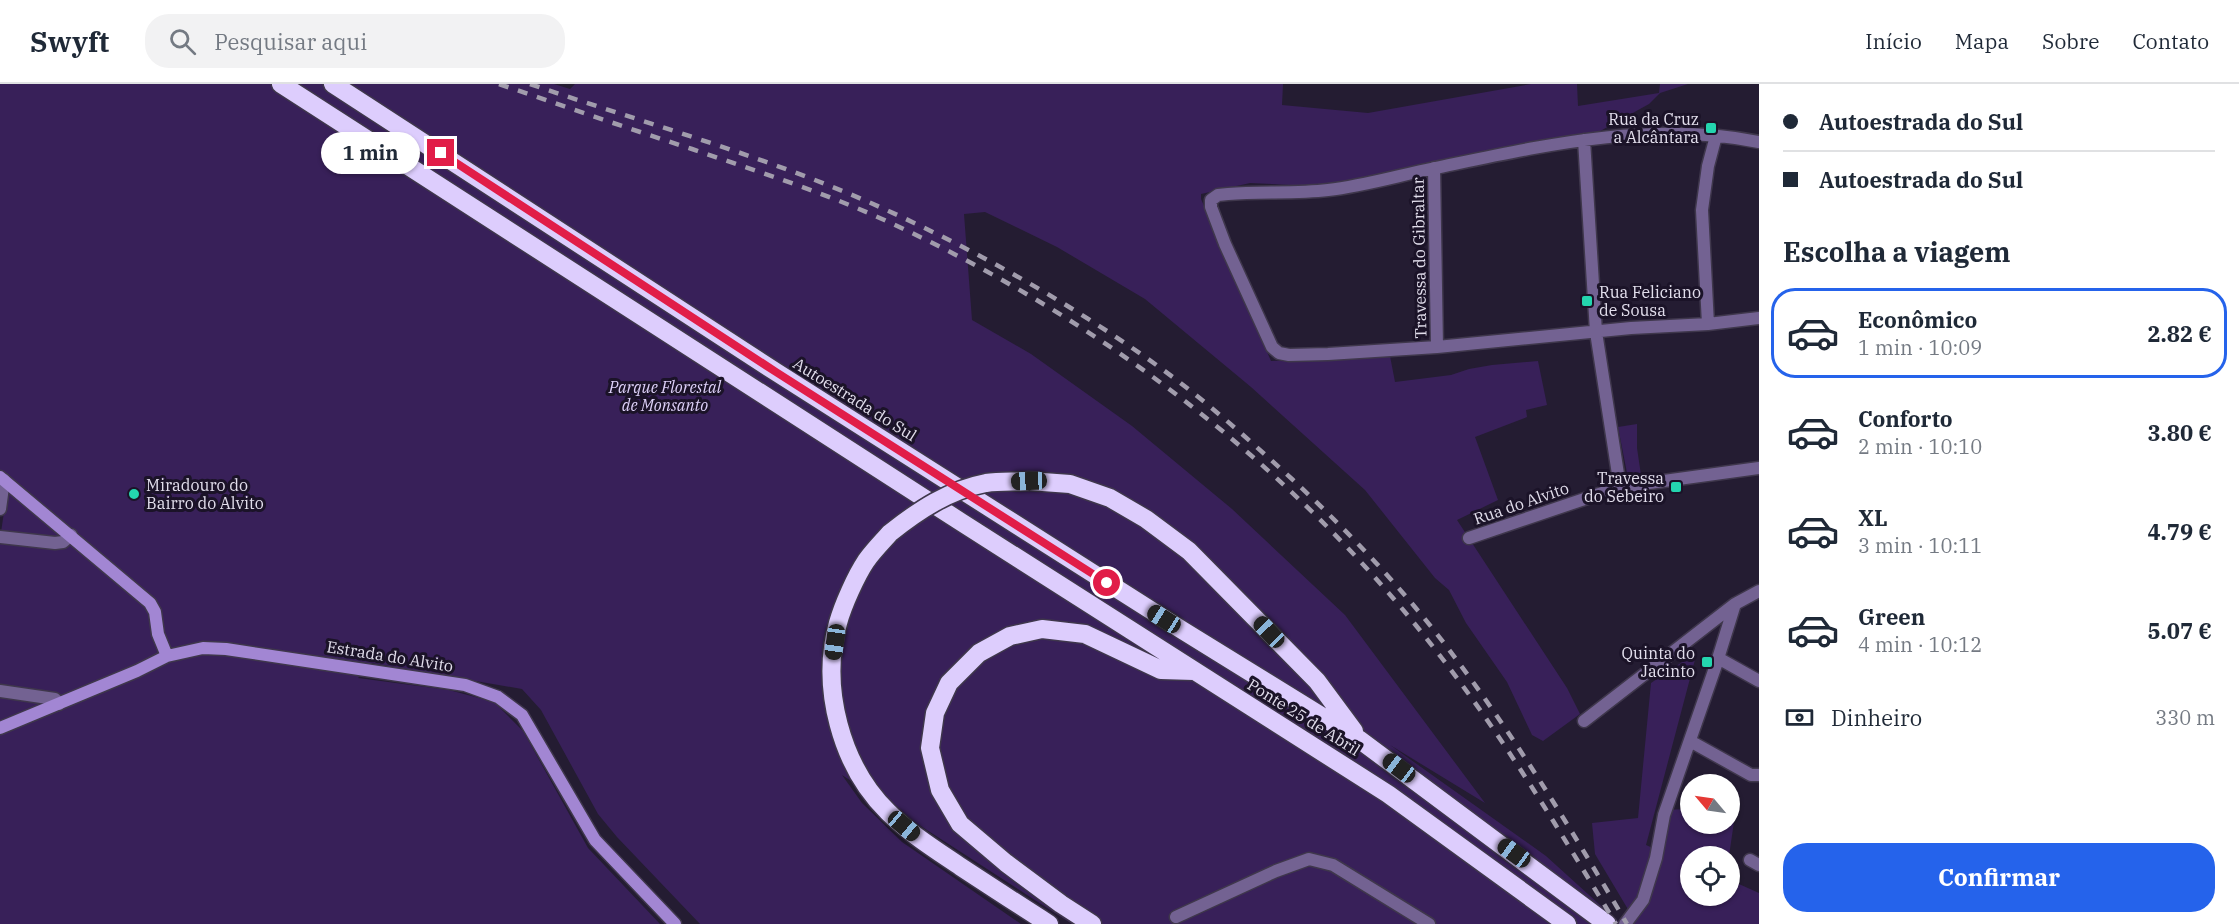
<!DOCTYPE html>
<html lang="pt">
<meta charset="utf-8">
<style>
:root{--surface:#fff;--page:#f2f2f3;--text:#1f2937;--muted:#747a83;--line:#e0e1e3;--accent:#2563eb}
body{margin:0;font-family:"IBM Plex Serif",serif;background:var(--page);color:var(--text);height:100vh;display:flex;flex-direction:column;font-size:22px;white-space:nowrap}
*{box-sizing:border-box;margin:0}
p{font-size:20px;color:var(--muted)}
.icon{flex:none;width:33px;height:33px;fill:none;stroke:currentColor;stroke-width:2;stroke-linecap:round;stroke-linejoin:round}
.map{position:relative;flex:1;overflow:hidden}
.drawer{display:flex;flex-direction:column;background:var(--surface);width:480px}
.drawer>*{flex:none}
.hud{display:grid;align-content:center;height:132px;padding:0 24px;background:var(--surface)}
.needle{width:39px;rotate:299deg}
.fabs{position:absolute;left:1680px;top:690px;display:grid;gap:12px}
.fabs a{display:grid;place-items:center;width:60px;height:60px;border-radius:50%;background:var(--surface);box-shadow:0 2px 4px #0004;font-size:30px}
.end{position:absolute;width:27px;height:27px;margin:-14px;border:8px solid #e11d48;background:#fff;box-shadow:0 0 0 3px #fff}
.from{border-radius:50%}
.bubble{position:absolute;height:42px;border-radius:21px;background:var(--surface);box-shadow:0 2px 4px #0004;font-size:20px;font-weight:700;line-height:42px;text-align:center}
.car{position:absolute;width:18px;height:36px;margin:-18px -9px;border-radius:8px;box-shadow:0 0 4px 2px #0007;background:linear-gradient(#222 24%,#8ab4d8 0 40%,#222 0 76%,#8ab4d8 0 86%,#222 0)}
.hud b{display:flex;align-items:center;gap:21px;height:57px;font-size:22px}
.hud b+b{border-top:2px solid var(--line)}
.hud i{width:15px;height:15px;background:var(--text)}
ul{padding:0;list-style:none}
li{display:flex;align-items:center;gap:18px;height:90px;margin:0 12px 9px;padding:0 12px;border:3px solid transparent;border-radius:24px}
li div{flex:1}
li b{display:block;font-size:22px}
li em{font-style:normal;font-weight:700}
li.selected{border-color:var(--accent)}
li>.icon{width:54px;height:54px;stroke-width:1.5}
h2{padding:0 24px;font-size:27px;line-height:72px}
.pay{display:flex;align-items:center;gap:15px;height:66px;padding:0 24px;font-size:22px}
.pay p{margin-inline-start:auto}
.action{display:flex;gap:12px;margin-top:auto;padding:12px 24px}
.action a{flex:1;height:69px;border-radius:24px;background:var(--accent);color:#fff;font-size:24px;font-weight:700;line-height:69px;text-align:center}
header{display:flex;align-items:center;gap:36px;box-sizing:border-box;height:84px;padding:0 30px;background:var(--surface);border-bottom:2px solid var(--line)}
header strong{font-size:28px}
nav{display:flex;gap:33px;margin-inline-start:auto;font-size:21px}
.search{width:420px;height:54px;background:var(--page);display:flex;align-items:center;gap:15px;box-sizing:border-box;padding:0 21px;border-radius:24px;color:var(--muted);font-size:22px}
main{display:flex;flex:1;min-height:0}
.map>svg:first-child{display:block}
.green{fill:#382059}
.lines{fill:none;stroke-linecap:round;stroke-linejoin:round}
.street-casing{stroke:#3f374c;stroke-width:15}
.secondary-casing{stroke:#3f374c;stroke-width:15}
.highway-casing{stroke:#3f374c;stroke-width:21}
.street{stroke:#736292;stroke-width:12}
.secondary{stroke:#a286d3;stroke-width:12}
.highway{stroke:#ddcdfd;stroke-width:18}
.rail{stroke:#a19cac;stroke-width:4.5;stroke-dasharray:10 10;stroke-linecap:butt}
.highway-bridge-casing{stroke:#3f374c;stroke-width:21;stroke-linecap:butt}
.highway-bridge{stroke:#ddcdfd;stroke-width:18}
.route{stroke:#e11d48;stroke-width:8}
.poi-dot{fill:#24d5af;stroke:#1b1328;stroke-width:2}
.labels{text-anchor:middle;stroke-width:6;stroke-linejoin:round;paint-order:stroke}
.poi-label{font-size:16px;fill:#e2deec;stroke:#1b1328;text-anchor:end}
.street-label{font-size:16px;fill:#e2deec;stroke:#1b1328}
.park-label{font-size:16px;font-style:italic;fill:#ddd0f8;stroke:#1b1328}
</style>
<header>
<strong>Swyft</strong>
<div class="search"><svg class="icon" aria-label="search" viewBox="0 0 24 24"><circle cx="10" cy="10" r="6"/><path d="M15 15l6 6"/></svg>Pesquisar aqui</div>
<nav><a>Início</a><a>Mapa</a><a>Sobre</a><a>Contato</a></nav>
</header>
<main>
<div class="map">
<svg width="1759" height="840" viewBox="0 0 1759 840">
<rect width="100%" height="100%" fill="#241c32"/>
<path class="green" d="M0,0h554l16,5 5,-5h708l-1,21 86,8 163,-29h46l1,22 81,-13 1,-9h28l-28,9 -11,11 -65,36 -249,47 -85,-4 -49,11v5l70,162 119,-5 5,26 56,-7 18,-6 23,-4 46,-4 9,44 -21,5 1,7 -52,20 23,63 -41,20 110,168 13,26 -37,27 -11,-6 -25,-53 -41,-59 -17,-33 -14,-12 -70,-88 -114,-103 -106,-88 -88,-52 -72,-35 -21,2 8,106 59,34 101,72 100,83 113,106 140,188 -95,-58 156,111 75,68h-549l-230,-149 20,28 40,39 119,82h-321l-83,-87 -19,-23 -57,-104 -19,-21 -150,-26 -14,15 91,12 45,12 29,29 65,117 72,76h-660v-385l7,-47 -7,-7z
M1637,340v24l4,27 -13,3 -10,-51z
M1697,568l-51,193 9,4 8,-39 27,-1v15h40v-16h6l-7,48h-39v40h40v-16l29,13v31h-131l4,-8 -37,-62 -3,-31 46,-5 13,-135z"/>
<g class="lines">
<g class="street-casing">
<path id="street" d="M1584,56l12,192 24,155
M1759,58c-108,-22 -218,4 -324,26 -35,7 -71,18 -107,22 -33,4 -67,1 -100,4l-10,1 -7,5v7l14,37 47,103 7,6 10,2 39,-1 109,-7 194,-19 77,-4 51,-6
M1434,84l3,179
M1708,240l-6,-114 6,-44 8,-30
M0,425l4,-29
M0,453l55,6 8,-1 8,-7
M1469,454l151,-51 139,-19
M1718,574l41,23
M0,607l55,8 4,5
M1584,637l151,-117 24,-13
M1690,657l61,34h8
M1750,776l9,5
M1176,833l100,-46 33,-12 24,6 96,59
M1625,840l18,-24 13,-42 8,-43 52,-150 19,-61"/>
</g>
<g class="secondary-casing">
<path id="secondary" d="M0,393l150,126 5,9 3,22 9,22
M0,644l137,-57 30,-15 36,-8 23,1 239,36 33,12 24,18 73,125 80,84"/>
</g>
<g class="highway-casing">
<path id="highway" d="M281,0l680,438 427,272 179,130
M333,0l443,288 406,258 178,110 247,184
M1029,397l41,3 40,14 36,21 43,32 128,130 37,50
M890,449c-8,9 -17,18 -24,28 -10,15 -23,44 -28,62 -18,64 3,143 50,189 22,22 48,38 73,55 29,19 58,38 88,57
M1092,840l-31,-20 -55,-41 -46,-39 -20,-34 -10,-42 5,-35 14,-30 30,-30 31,-17 32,-7 43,5 76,36 33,1"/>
</g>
<use href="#street" class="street"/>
<use href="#secondary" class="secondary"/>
<use href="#highway" class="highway"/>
<path class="rail" d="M499,0c64,22 128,44 193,65 64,22 128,42 190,70 218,99 413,248 559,438 65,84 120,176 175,267
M530,0c117,40 239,73 352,124 95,43 188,95 273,156 49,35 93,75 137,115 59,55 116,115 164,180 63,84 118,175 171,265"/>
<g class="highway-bridge-casing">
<path id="highway-bridge" d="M890,449c29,-23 59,-43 96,-50 14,-2 29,-1 43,-2"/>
</g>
<use href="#highway-bridge" class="highway-bridge"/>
</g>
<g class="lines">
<path class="route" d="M441,69l335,219 331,211"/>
</g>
<g class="poi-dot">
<rect x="1705" y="38" width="12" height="12" rx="3"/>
<rect x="1581" y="211" width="12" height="12" rx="3"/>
<rect x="1670" y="397" width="12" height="12" rx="3"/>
<circle cx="134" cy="410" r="6"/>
<rect x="1701" y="572" width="12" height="12" rx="3"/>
</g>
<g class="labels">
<g class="poi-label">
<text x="1699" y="41">Rua da Cruz<tspan x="1699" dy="18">a Alcântara</tspan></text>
<text x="1599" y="214" text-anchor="start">Rua Feliciano<tspan x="1599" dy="18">de Sousa</tspan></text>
<text x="1664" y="400">Travessa<tspan x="1664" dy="18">do Sebeiro</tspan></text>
<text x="146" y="407" text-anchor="start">Miradouro do<tspan x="146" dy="18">Bairro do Alvito</tspan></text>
<text x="1695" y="575">Quinta do<tspan x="1695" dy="18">Jacinto</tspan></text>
</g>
<g class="street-label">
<text transform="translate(1419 174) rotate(-91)" y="6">Travessa do Gibraltar</text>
<text transform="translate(855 315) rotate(32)" y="6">Autoestrada do Sul</text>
<text transform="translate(1521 419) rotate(-19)" y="6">Rua do Alvito</text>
<text transform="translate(390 572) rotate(9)" y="6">Estrada do Alvito</text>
<text transform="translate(1304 633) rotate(32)" y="6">Ponte 25 de Abril</text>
</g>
<g class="park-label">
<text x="665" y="309">Parque Florestal<tspan x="665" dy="18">de Monsanto</tspan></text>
</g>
</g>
</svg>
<div class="fabs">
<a><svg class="needle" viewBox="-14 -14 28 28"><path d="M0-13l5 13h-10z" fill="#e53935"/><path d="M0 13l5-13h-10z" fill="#747a83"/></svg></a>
<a><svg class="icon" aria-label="locate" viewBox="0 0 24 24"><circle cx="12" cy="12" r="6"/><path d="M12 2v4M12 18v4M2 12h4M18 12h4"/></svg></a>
</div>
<i class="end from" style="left:1107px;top:499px"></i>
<i class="end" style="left:441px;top:69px"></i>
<div class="bubble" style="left:321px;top:48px;width:99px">1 min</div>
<i class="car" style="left:1029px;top:397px;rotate:268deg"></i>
<i class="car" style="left:1164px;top:535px;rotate:302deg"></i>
<i class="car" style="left:1269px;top:548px;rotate:316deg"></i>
<i class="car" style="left:835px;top:558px;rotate:188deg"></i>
<i class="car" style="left:1399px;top:684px;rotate:307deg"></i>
<i class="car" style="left:904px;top:742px;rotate:130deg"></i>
<i class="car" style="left:1514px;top:769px;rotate:306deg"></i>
</div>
<section class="drawer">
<div class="hud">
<b><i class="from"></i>Autoestrada do Sul</b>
<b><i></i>Autoestrada do Sul</b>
</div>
<h2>Escolha a viagem</h2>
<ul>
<li class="selected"><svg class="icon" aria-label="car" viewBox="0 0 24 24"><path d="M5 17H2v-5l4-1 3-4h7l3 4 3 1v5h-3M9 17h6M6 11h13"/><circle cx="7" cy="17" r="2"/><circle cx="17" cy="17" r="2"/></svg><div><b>Econômico</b><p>1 min · 10:09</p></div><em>2.82 €</em></li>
<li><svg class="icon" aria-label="car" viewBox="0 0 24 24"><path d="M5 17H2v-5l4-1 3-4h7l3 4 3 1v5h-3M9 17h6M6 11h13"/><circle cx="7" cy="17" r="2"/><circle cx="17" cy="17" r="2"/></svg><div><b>Conforto</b><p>2 min · 10:10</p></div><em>3.80 €</em></li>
<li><svg class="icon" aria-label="car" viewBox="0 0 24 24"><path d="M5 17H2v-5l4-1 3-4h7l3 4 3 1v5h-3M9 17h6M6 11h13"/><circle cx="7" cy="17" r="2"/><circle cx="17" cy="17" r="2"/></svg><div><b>XL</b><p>3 min · 10:11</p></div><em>4.79 €</em></li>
<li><svg class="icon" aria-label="car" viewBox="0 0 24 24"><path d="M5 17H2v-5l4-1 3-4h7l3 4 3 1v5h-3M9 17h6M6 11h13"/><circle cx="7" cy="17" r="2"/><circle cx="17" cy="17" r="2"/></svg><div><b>Green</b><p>4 min · 10:12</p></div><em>5.07 €</em></li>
</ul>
<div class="pay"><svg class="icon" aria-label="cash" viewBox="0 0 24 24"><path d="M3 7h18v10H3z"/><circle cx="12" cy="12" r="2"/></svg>Dinheiro<p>330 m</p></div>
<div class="action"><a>Confirmar</a></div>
</section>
</main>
